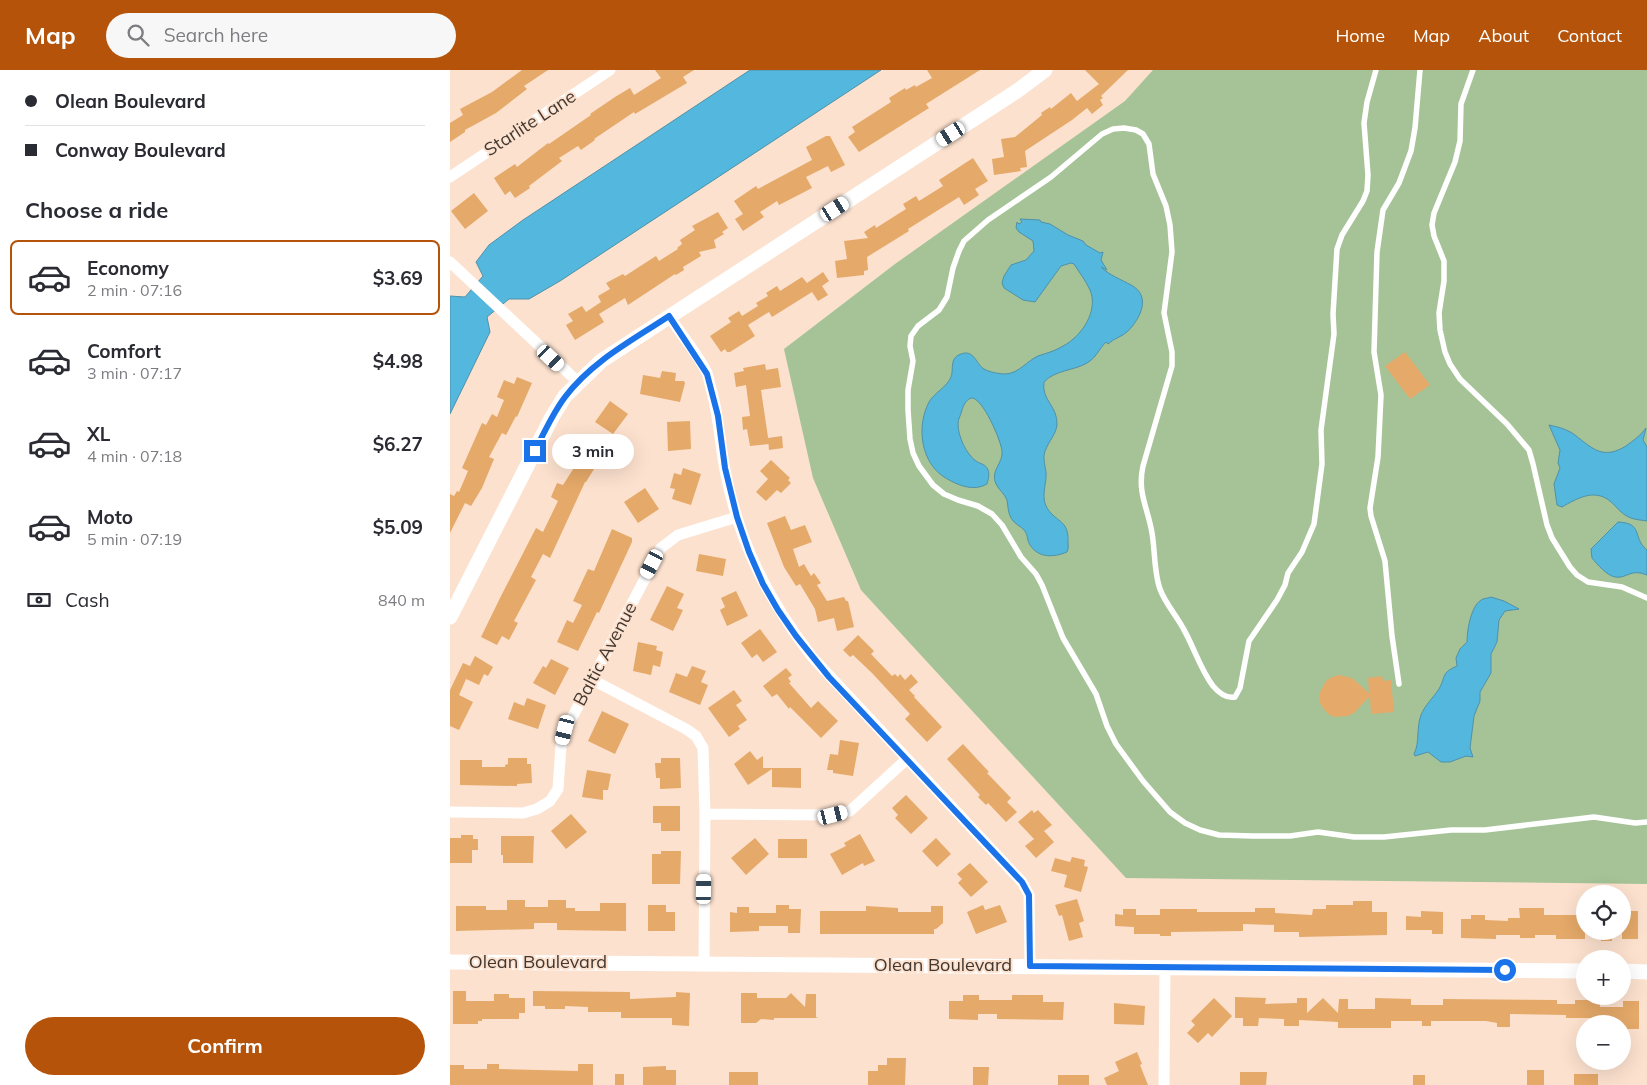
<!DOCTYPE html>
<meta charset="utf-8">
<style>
:root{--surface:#fff;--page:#f7f7f7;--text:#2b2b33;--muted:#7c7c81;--line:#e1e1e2;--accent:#b45309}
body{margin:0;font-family:Mulish,sans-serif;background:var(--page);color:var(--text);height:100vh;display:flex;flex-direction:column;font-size:19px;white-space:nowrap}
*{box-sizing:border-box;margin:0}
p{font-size:16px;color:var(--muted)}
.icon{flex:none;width:28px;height:28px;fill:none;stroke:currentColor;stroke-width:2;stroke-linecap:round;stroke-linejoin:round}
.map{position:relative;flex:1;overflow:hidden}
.side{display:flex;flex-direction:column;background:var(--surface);width:450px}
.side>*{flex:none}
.guide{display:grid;align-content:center;height:110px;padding:0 25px;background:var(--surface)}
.controls{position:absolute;left:1126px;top:815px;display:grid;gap:10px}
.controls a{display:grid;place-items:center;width:55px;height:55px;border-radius:50%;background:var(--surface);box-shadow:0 5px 20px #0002;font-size:25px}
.end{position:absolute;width:22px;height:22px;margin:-11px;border:6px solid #1a73e8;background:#fff;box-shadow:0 0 0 2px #fff}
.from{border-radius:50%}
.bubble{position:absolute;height:35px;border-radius:18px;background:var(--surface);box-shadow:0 5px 20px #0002;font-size:16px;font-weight:700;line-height:35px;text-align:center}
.car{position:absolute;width:15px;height:30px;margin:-15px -8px;border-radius:6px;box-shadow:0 0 4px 1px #0007;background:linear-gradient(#fff 24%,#345 0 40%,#fff 0 76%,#345 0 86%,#fff 0)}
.guide b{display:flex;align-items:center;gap:18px;height:48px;font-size:19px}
.guide b+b{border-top:1px solid var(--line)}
.guide i{width:12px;height:12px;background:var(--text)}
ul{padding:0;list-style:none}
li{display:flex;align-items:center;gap:15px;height:75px;margin:0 10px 8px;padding:0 15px;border:2px solid transparent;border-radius:8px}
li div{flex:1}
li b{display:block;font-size:19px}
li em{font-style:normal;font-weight:700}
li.current{border-color:var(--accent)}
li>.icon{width:45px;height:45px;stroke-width:1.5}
h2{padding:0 25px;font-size:22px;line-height:60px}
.pay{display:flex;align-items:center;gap:12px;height:55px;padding:0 25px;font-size:19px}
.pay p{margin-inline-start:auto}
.primary-button{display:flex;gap:10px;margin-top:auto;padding:10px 25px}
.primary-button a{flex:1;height:58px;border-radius:30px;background:var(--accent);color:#fff;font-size:20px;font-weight:700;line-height:58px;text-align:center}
header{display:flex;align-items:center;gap:30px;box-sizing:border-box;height:70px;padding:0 25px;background:var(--accent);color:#fff}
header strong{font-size:24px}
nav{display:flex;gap:28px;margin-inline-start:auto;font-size:18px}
.search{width:350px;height:45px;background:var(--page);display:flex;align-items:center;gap:12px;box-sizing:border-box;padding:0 18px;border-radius:28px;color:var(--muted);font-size:19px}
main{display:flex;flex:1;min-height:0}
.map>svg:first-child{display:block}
.green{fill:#a5c397}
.water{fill:#54b7dd;stroke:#4f91a9}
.building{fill:#e5a969}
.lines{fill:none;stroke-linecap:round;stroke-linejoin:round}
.service{stroke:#fff;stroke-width:5.5}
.minor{stroke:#fff;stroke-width:11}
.tertiary{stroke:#fff;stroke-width:15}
.route{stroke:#1a73e8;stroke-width:6}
.labels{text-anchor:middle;stroke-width:4;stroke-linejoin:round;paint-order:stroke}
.street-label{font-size:18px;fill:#423730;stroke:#fce1ce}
</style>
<header>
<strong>Map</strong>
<div class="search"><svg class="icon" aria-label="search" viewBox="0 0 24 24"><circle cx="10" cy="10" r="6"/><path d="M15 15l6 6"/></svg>Search here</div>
<nav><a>Home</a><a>Map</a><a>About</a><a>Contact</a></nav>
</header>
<main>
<section class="side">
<div class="guide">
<b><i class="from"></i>Olean Boulevard</b>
<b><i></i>Conway Boulevard</b>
</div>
<h2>Choose a ride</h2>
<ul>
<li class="current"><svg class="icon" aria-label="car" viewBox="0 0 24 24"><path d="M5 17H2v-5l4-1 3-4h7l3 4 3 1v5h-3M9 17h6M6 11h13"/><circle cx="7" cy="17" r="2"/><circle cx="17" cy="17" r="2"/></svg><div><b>Economy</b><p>2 min · 07:16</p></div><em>$3.69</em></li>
<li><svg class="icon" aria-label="car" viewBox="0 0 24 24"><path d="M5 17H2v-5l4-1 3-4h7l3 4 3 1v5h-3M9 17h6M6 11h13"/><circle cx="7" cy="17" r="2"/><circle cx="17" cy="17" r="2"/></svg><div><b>Comfort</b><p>3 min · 07:17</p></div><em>$4.98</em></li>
<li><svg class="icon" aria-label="car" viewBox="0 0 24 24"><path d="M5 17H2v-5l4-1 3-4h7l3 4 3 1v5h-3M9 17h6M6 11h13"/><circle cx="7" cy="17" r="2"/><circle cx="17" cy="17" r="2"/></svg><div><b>XL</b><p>4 min · 07:18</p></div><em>$6.27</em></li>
<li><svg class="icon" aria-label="car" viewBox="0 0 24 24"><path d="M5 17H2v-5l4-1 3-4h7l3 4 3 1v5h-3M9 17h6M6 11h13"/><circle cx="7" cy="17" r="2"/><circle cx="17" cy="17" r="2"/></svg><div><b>Moto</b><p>5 min · 07:19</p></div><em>$5.09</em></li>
</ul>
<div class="pay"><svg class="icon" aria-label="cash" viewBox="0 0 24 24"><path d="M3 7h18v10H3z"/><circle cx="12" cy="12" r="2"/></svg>Cash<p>840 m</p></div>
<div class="primary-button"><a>Confirm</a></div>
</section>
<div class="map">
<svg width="1197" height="1015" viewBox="0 0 1197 1015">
<rect width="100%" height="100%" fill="#fce1ce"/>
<path class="green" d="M703,0h494v814l-521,-6 -265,-288 -48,-112 -29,-129 111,-85 230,-163z"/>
<path class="water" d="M300,0h131l-321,211 -31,18h-20l-22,18 3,15 -40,82v-118l15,1 18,-21 -7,-14 13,-17 34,-25z
M570,149l20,1 1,2 9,2 18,11 15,6 3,4 14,8 3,-1 -2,8 6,10 -6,-3c8,8 21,13 30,18 21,11 9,34 -3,46 -6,6 -14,7 -20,13l-2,-2c-7,7 -10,16 -19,21 -14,8 -32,7 -43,19 -3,18 14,24 13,43 -1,9 -8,16 -11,24 -4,7 -1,16 0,23 1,11 -5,23 0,34 8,16 23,13 22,35 0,4 1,7 -1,11 -12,5 -28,7 -37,-7 -3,-4 -2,-10 -5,-14 -4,-5 -11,-7 -14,-13 -3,-5 -3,-12 -4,-18 -3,-7 -8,-10 -11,-16 -6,-13 7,-21 6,-32 0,-10 -20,-56 -31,-54 -5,2 -8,8 -9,12 -1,5 -4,9 -4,14 0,12 8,30 18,37 4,3 10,3 12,9 2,4 0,10 -1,14 -14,8 -30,1 -43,-7 -23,-15 -28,-50 -15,-75 5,-9 18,-15 22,-25 3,-8 -2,-19 10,-23 13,-5 15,10 23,15 5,3 15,5 22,5 13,-1 21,-13 32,-18 9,-3 17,-5 25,-10 18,-9 36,-35 27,-56 -4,-9 -11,-18 -16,-26l-3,-1 -10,3 -26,36 -12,-2 -19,-12 -2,-5 2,-7 7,-11 15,-5 8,-9 -1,-10 -14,-9 -3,-4 1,-6 2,2 3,-2z
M1099,355c9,2 18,4 26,10 18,14 28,25 51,11 8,-6 14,-10 20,-18l-3,12 4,7v74c-5,-1 -11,-1 -16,-3 -9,-3 -14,-11 -21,-17 -16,-13 -34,-2 -48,6l-5,-2 -3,-21 6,-16 -2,-5 2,-13z
M1168,452c26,1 14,16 29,28v25c-17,-7 -20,4 -32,2 -9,-2 -17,-12 -23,-19l-1,-9z
M1041,527l13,4 15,8 -14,2 -6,9 -2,22 -6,12v19l-11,19v9l-6,15 -4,32 3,9 -7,-1 -16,6h-9l-13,-10 -13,4 -1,-2c6,-12 2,-26 7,-39 4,-10 12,-17 18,-26 7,-13 2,-16 18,-23l-1,-8 4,-9 7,-7c0,-12 4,-38 16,-43 3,-1 6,-1 8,-2z"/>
<path class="building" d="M72,0h26l-24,16 3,3 -31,24 -31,17v2l-15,10v-19l13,-8 -3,-6 32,-17z
M205,0h39l-11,7 4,6 -52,31 -1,-2 -40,27 1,1 -14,10 -3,-4 -19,12 3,3 -33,25 1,2 -15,10 -5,-7 -5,4 -11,-17 21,-14 2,3 31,-24 1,1 42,-29 -1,-1 25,-17 15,-9 4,7 27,-17z
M477,0h53l-54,34 3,4 -70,44 -11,-15 7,-5 -3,-5 39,-25 -2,-4 16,-10 1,2 9,-5 1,2 16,-9z
M635,0h43l-27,26 2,2 -3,2 3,5 -11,9 -5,-6 -15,12 -47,31 2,16 -7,1 1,3 -27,4 -2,-16 12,-2 -3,-18 14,-2 27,-22 -1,-2 9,-6 1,2 20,-16 6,8 22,-17z
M376,66h4l15,29 -14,7 -3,-6 -22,11 6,11 -33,17 -2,-4 -17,11 4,5 -21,14 -8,-12 8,-5 -9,-13 22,-15 2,3 54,-29 -6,-13z
M523,88l15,23 -13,8 4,6 -15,10 -5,-8 -51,32 1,2 -42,26 1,13 -4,1v4l-27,3 -2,-17 12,-2 -3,-18 24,-3 -4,-6 11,-7 1,3 30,-19 -3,-5 13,-8 3,5 24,-15 -4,-6z
M24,123l14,18 -23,18 -14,-18z
M268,142l10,16 -6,4 2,2 -10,6 2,8 -17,4 2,4 -18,11 1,3 -8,5 -1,-1 -47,31 -3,-7 -26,16 5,8 -29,18 -9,-15 7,-4 -5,-7 14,-8 4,6 15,-10 -3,-6 12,-7 -4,-6 17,-9 2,2 31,-20 3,5 19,-12 -1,-1 5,-4 -2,-4 15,-10 -3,-4z
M373,202l6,9 -7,5 6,9 -10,6 -6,-9 -40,25 -3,-5 -21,13 7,11 -25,16h-3l-2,-3 -4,3 -11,-16 21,-14 -3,-4 11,-7 3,5 16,-10 -2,-3 12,-7 -2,-3 11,-7 3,5 22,-14 5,6z
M955,282l25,33 -20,14 -25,-33z
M315,294l1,6 12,-2 3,19 -20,3 8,54 -19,2 -3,-17 -4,1 -1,-13 8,-1 -4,-31 -10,2 -2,-14 10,-2 -1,-3z
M212,301l14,2 -1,8h9l1,2 -5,19 -40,-8 3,-19 17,3z
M67,307l15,6 -15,34 -1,-1 -10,19 -4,-2 -13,24 5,2 -12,29 -11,18 -6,-3 -15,30v-39l4,2 3,-5 2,1 9,-21 -6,-3 20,-45 4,2 6,-11 5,3 7,-17 -7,-3 7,-17 10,4z
M160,331l18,13 -15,20 -18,-12z
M240,351l1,28 -23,2 -1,-29z
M332,366l1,12 -14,2 -1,-12z
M129,372l23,14 -16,26h-1l-35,76 -7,-4 -12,23 5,3 -22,41 4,2 -9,17 -7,-4 -5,9 -16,-8 20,-41 35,-68 7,4 15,-31 -7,-4 6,-14 6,2 16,-25 -7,-5z
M321,390l19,18 -2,2 3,3 -10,10 -4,-3 -11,11 -10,-9 12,-13 -8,-8z
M233,398l18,6 -10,31 -19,-6 3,-10 -5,-1 4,-15 7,2z
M195,418l14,21 -21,14 -14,-21z
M335,446l6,14 14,-5 7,17 -19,7 6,18 5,-3 7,12 3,-3 7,10 -4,2 10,16 17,-4 2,4h2l6,26 -17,4 -3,-13 -16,4 -3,-13 -15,-25 -4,2 -12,-19 -17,-44z
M162,459l20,9v4l-33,71 -2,-1 -19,39 -21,-9 10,-22 6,3 9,-18 -9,-4 15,-32 6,2z
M249,484l27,5 -3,17 -27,-5z
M217,516l17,8 -7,14 6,2 -10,21 -23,-11z
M286,521l12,25 -21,10 -7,-16 5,-3 -4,-9z
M310,559l17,23 -14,10 -6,-8 -5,4 -11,-15z
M408,565l16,16 -3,3 21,22 3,-2 3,3 2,-3 5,6 6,-6 7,8 -9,8 6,6 -1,1 28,30 -15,15 -22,-23 5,-5 -38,-41 -19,-18 -3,2 -7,-7z
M188,572l19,4 -1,4 7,2 -3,15 -7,-2 -2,10 -18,-4z
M25,586l18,11 -5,9 -4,-2 -5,11 -13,-6 -7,16 14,7 -14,28 -9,-4v-36l13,-27 7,3z
M101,589l18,9 -14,27 -22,-12 10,-17 3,2z
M242,596l14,5 -5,11 7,3 -8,20 -31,-13 7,-19 11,4z
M336,598l6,7 -4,3 3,4 -2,1 22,25 7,-7 20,20 -17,17 -31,-31 -1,2 -12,-15 -5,3 -9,-11z
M889,605l13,3 17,15 -1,-15 14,-2 1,5 8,-1 3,32 -23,2 -1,-18 -16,17 -6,3 -14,1 -6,-3 -5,-6 -4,-7v-7l7,-13 6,-4z
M284,620l8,11 -6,4 11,15 -9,6 2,3 -11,8 -21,-29z
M77,628l19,7 -8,24 -30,-10 6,-17 10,4z
M152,641l27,13 -14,30 -27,-13z
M390,670l19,3 -6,33 -20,-3v-3h-6l3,-16 8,1z
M513,674l26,28 -2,1 24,25 -4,4 10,10 -11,10 -18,-19 -2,2 -8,-8 2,-2 -33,-36z
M300,681l7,9 6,-4v12h38v20l-29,-1v-18l-24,16 -14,-21z
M58,688h19v6h4l1,19 -15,1v2l-57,-1v-25h22v7h23v-2l3,-1z
M211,688h19l1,30 -21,1v-11h-4l-1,-15h6z
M137,700l24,4 -3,16h-5v10l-21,-3z
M456,725l22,23 -17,16 -16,-16 3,-3 -6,-7z
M203,736h27v25h-19v-8h-8z
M582,740l2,3 4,-3 14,15 -8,6 10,11 -18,16 -11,-12 9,-7 -16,-17z
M121,744l16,18 -21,17 -15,-18z
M410,764l15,27 -11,5 -1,-3 -21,12 -12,-21 16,-8 -2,-3z
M11,765h12v4h5v11h-6v13h-22v-25h11z
M51,766h33l-1,27h-30v-8h-2z
M305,768l14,16 -23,21 -15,-17z
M486,768l15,16 -14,13 -15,-16z
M328,769h29v19h-29z
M211,781h20l-1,33h-28v-30h9z
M622,787l13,3 -1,6 4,1 -7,25 -17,-5 3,-12 -16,-4 4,-13 15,4z
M520,793l18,19 -17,15 -13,-14 4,-4 -5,-5z
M627,829l7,22 -5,2 4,14 -14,4 -7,-26 -3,1 -4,-11z
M57,830h18v7h23v-7h18v8h9v3h25v-8h26v28l-69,-1v-7h-23v6l-78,2v-25h30v4h21z
M903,831h19v11h15v23l-88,2v-5h-25v-7l-31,-1v7l-72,1v4h-11v-2h-26v-7l-19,-1v-12l8,1v-6h13v6h24v-6h37v3h58v-4h20v5l37,2 1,-6h13v-4h27z
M198,835h18v7h9v19h-27z
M326,835h13v4h12l-1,24h-12v-7h-29v5l-29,1v-20l7,1v-6h12v6h27z
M533,835l2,5 15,-5 7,17 -31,12 -9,-22z
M416,836l32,2v4h33v-6h12v17l-7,6h-2v5h-114v-23h46z
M1069,838h25v7h38v11h3v13h-29v-4h-21v3h-15v-3h-24v4l-35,-1v-19h10v-4h14v5l23,1v-3h12z
M971,841l22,1v22h-11v-4h-26v-14l15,1z
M1172,841h16v28h-16z
M1150,861h11l1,10h-11z
M3,921h13v10h28v-7h15v4h16v15h-6v6h-37v2h-4v3h-25z
M83,921l97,1v7l46,-2v-5l14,1 -1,33 -17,-1v-7h-51v-6h-33v-5l-23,-1v3h-20v-3h-12z
M291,923h16v5h29l5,-5 14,14 1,-13h10v23l2,1h-44v2l-13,-1 -5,4h-15z
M513,925h16v5h33v-5h31v7h21l-1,18 -66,-1v-5h-19v6l-29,-1v-18h14z
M785,927l31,1 -1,6 32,-1v-5h10v15l16,-15 15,15 1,-14h9v10h27v-11l36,1v6h32v-6l114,1v4h18v-4h25v7h23v-6h16v28h-17v-5h-15v-6h-41v-3l-56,-1v13h-13v-4l-11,-2h-55v5h-9v-5h-31v7h-53v-6l-39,-2v6h-15v-7l-25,-1 -1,8h-15v-8h-8z
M764,928l18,18 -20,21 -4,-4 -10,10 -11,-10 8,-8 -4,-4z
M664,933l31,3 -1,19 -30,-1z
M687,982l5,12 -2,1 8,20h-41l-3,-7 15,-7 -4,-9z
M437,988h19l-1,27h-37v-14h10v-6h9z
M37,994h12v5l79,2v-7h15v21h-143v-20h14v4h23z
M216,996v4h10v15h-33v-18z
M523,997h16l-1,18h-15z
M1077,1000h17v15h-17z
M279,1002h29v13h-29z
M790,1002h27l-1,13h-26z
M165,1004h9v11h-9z
M1124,1004h24v11h-24z
M608,1005h31v10h-31z
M963,1005h12v10h-12z"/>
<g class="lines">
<path class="service" d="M926,0l-9,32 -3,21 4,52 -1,16 -4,10 -21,34 -5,14 -4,65 1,20 -13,96 1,34 -8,60 -12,28 -14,21 -3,12 -8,15 -28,41 -9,47 -5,9c-9,2 -16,-4 -22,-11 -13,-17 -19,-39 -30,-58 -7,-13 -18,-25 -23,-39 -6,-16 -5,-39 -8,-56 -4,-25 -15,-40 -9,-67l29,-100v-14l-8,-39 8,-61 -2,-27 -4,-19 -13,-32 -4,-30 -6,-10 -7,-4 -12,-2 -11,1 -11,5 -51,43 -63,43 -24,21 -5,10 -6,17 -6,29 -8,13 -21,16 -7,10 -1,10 3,15 -5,29v20l2,29 3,14 6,13 14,19 11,9 14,6 20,6 14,8 10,11 19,32 15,17 6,11 21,53 33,56 11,32 9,18 27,37 27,31 15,11 15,7 19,5 34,1h37l28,-4 36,5h30l67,-7h34l109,-13 41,6 12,-1
M1023,0l-12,34 -1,37 -5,21 -21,51 -2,12 2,11 10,25v20l-5,32 1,17 5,22 5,12 10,15 47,45 22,26 4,14 14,61 5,13 18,29 7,8 11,7 34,5 25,11
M949,614l-7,-48 -7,-75 -14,-45 -1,-8 8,-51 3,-62 -7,-43 3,-100 6,-42 16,-27 12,-32 4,-23 5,-58"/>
<path class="minor" d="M0,107l160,-107
M0,192l128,120
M219,246c11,17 30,40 38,57 2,6 3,13 5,19 7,26 8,52 13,78 14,73 43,130 88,188l209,224 7,13 1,71
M141,609l95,50 10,7 7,12 2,66 -1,150
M0,742l73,1 14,-4 13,-8 8,-12 3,-43 4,-15 96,-183 17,-13 59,-18
M255,744l128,1 17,-4 57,-52
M714,1015l1,-117"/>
<path class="tertiary" d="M0,547l102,-200 13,-21 36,-35 416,-270 28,-21
M0,892l1135,9
M1172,901l25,1"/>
</g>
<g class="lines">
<path class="route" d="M85,381c9,-19 18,-38 30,-54 27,-36 68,-57 104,-81l38,58 11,42 7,52 12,49 12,35 14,32 15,26 18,26 33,41 193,205 7,13 1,71 475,4"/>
</g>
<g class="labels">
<g class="street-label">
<text transform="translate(80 53) rotate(-33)" y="6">Starlite Lane</text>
<text transform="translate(155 584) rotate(-62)" y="6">Baltic Avenue</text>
<text x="88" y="898">Olean Boulevard</text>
<text x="493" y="901">Olean Boulevard</text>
</g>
</g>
</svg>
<div class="controls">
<a><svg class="icon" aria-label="locate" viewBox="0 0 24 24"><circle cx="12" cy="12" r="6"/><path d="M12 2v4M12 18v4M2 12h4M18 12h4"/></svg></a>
<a>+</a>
<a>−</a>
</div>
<i class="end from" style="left:1055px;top:900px"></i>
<i class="end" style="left:85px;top:381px"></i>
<div class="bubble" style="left:102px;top:364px;width:82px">3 min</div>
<i class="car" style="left:501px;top:64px;rotate:237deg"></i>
<i class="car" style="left:385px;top:139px;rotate:57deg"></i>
<i class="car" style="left:101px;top:288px;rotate:133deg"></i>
<i class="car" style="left:202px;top:494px;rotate:208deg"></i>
<i class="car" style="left:115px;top:660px;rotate:194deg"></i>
<i class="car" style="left:383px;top:745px;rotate:76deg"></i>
<i class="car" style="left:254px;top:819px;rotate:1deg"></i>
</div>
</main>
